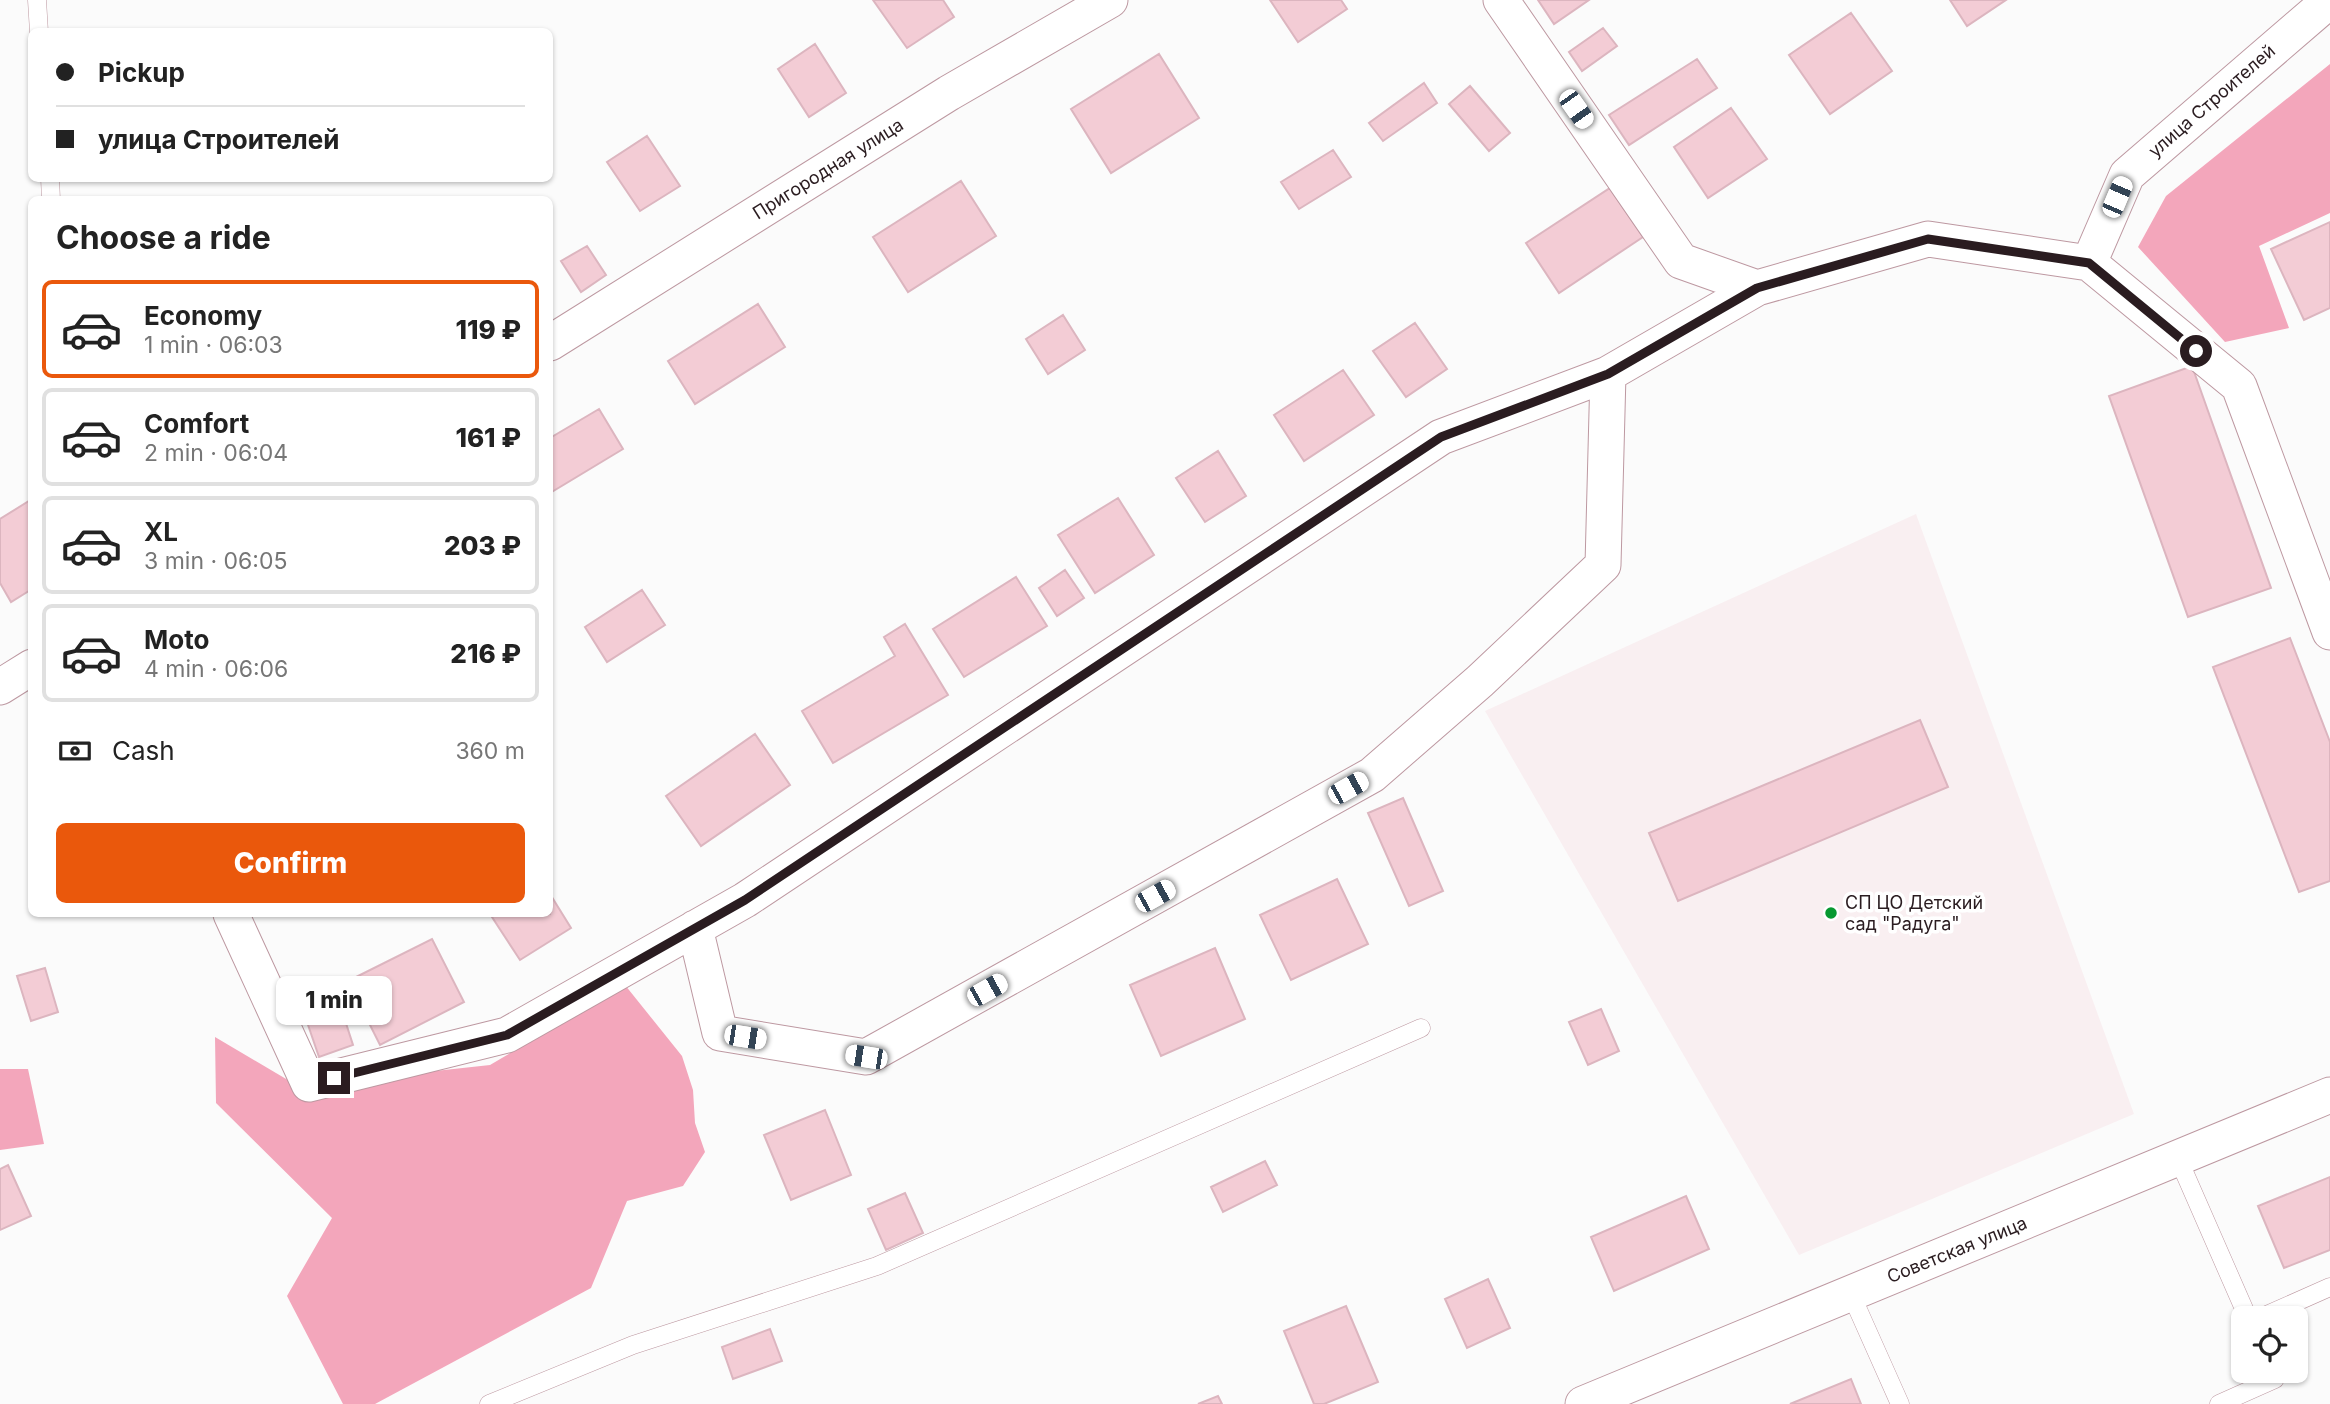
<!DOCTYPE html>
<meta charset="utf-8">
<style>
:root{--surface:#fff;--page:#f6f6f6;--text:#222;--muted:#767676;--line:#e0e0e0;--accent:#ea580c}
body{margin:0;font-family:Inter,sans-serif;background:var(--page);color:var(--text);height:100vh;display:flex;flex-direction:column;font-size:26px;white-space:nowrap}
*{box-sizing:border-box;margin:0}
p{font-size:23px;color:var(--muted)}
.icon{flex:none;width:38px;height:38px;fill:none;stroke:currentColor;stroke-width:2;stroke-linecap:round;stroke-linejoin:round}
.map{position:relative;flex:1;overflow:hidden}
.drawer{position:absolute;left:28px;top:196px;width:525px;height:721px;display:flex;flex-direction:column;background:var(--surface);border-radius:10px;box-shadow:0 2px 5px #0004}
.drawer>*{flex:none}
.banner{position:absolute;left:28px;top:28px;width:525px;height:154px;border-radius:10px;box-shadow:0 2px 5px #0004;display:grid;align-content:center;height:154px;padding:0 28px;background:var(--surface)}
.controls{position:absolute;left:2231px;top:1306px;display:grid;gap:14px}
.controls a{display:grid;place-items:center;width:77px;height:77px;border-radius:10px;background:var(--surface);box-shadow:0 2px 5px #0004;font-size:35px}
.end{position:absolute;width:32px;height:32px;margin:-16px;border:9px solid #2a1c20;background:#fff;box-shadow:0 0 0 4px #fff}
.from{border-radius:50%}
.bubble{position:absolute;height:49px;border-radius:10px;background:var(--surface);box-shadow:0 2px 5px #0004;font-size:23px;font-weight:800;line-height:49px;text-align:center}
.car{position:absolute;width:21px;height:42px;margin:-21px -10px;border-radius:9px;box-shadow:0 0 5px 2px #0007;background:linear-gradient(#fff 24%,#345 0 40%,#fff 0 76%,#345 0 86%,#fff 0)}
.banner b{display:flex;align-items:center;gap:24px;height:66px;font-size:26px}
.banner b+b{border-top:2px solid var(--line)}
.banner i{width:18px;height:18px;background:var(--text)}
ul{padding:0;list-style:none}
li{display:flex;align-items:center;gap:21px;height:98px;margin:0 14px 10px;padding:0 14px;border:4px solid var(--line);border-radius:10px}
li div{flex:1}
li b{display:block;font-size:26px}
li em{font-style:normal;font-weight:800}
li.active{border-color:var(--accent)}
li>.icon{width:63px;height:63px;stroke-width:1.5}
h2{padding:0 28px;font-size:32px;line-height:84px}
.pay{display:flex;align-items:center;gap:18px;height:77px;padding:0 28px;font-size:26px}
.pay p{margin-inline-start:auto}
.primary-button{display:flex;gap:14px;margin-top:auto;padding:14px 28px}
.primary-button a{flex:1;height:80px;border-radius:10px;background:var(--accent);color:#fff;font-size:28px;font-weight:800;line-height:80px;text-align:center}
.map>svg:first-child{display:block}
.built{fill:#f9eff1}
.forest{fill:#f3a6bb}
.building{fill:#f3ccd5;stroke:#dcb5bf;stroke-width:2}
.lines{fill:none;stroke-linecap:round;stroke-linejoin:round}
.service-casing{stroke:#bd98a1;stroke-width:19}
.minor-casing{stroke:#bd98a1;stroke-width:37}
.service{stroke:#fff;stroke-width:18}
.minor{stroke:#fff;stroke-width:35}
.route{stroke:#2a1c20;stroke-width:9}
.poi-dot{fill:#079931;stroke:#fff;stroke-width:2.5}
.labels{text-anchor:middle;stroke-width:7;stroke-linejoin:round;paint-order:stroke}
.street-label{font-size:18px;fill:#2a1c20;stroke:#fff}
.poi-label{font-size:18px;fill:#2a1c20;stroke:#fff;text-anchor:start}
</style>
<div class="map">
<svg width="2330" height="1404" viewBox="0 0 2330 1404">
<rect width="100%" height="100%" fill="#fbfbfb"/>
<path class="built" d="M1916,514l218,600 -335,141 -314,-544z"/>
<path class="forest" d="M2330,64v149l-71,33 30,82 -64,14 -87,-95 28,-51z
M625,985l57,71 11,34 2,33 10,29 -22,34 -56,15 -36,87 -216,116h-32l-56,-108 45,-78 -116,-115 -1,-66 83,49 192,-21z
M0,1069h28l16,75 -44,6z"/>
<path class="building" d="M873,0h70l11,17 -47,31z
M1270,0h71l6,9 -49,33z
M1538,0h51l-35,24z
M1950,0h56l-39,26z
M1851,13l41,58 -62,43 -41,-59z
M1603,28l14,18 -35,25 -13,-19z
M815,44l31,49 -37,24 -31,-48z
M1159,54l40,64 -88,55 -40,-64z
M1697,59l20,29 -88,57 -20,-30z
M1424,83l13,20 -54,38 -14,-18z
M1470,86l40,47 -21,18 -40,-47z
M1731,108l36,51 -59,39 -34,-51z
M647,136l33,50 -40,25 -33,-49z
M1333,150l18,27 -52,32 -18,-27z
M961,181l35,55 -88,56 -35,-55z
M1610,188l33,49 -84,56 -33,-50z
M2330,222v86l-26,12 -33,-71z
M587,246l19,29 -25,17 -20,-31z
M758,304l27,43 -90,57 -27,-43z
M1063,315l22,35 -37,24 -22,-35z
M1415,323l32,46 -41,28 -33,-46z
M2192,366l79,222 -83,29 -79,-221z
M1343,370l31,45 -70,46 -30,-46z
M599,409l24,40 -73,44v-55z
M1218,451l28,45 -41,26 -29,-44z
M1118,498l36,57 -59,38 -37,-58z
M32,499v90l-21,13 -11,-19v-64z
M1065,570l19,28 -27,18 -18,-28z
M1016,577l31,49 -83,51 -31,-48z
M642,590l23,35 -58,37 -22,-35z
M905,624l43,71 -115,68 -31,-52 93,-55 -11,-19z
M2290,638l40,104v139l-31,11 -86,-225z
M1920,720l28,67 -270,114 -29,-68z
M755,734l35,51 -89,61 -35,-50z
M1403,798l40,93 -34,15 -41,-93z
M1337,879l31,65 -77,36 -31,-65z
M550,894l21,34 -51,32 -30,-46h60z
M432,939l32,63 -84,43 -32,-64z
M1215,948l30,71 -84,37 -31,-71z
M45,968l13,44 -27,9 -14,-45z
M1601,1009l18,42 -31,14 -19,-43z
M342,1011l11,34 -34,12 -12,-35z
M825,1110l26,65 -60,25 -27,-65z
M1265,1161l12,24 -54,27 -12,-25z
M8,1165l23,51 -31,14v-61z
M2330,1177v73l-46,18 -26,-62z
M905,1193l18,40 -37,17 -18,-41z
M1686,1196l23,53 -95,42 -23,-54z
M1488,1279l22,49 -43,20 -22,-49z
M1346,1306l32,76 -54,22h-10l-30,-73z
M770,1329l12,32 -49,18 -11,-32z
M1851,1379l10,25h-71z
M1218,1396l4,8h-24z"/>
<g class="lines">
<g class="service-casing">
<path id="service" d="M37,0l2,32
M50,178l1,22
M2178,1158l70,160
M1851,1294l49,110
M2260,1318l70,-31
M489,1404l144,-59 244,-79 544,-238
M2219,1404l56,-25 -4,-9"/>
</g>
<g class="minor-casing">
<path id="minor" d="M1501,0l180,261 76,27
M2089,263l150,123 91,246
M550,343l399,-250 161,-93
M0,687l32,-20
M231,914l78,170 198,-49 238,-135 696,-463 167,-63 149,-86 171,-49 161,24 38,-88 203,-175
M695,928l25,105 146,24 506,-282 108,-94 123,-116 5,-191
M1583,1404l747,-309"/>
</g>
<use href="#service" class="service"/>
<use href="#minor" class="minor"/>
</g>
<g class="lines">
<path class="route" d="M334,1078l173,-43 238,-135 696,-463 167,-63 149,-86 171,-49 161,24 107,88"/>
</g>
<circle class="poi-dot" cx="1831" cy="913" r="7"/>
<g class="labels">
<g class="street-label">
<text transform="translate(2212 101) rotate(-41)" y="6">улица Строителей</text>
<text transform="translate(828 169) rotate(-32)" y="6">Пригородная улица</text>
<text transform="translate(1957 1250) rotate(-22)" y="6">Советская улица</text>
</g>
<g class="poi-label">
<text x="1845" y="909">СП ЦО Детский<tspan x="1845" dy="21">сад "Радуга"</tspan></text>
</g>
</g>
</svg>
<div class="controls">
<a><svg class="icon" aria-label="locate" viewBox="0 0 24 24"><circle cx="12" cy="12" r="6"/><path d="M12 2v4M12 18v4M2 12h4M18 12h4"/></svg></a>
</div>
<i class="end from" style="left:2196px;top:351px"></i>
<i class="end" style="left:334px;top:1078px"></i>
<div class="bubble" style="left:276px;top:976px;width:116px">1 min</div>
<i class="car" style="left:1576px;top:109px;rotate:145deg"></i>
<i class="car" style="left:2117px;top:197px;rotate:23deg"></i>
<i class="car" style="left:1348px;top:788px;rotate:61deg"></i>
<i class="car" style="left:1155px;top:896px;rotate:61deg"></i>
<i class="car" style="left:987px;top:990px;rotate:61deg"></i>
<i class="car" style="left:745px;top:1037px;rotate:99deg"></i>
<i class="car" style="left:866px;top:1057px;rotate:279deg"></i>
<div class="banner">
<b><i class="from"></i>Pickup</b>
<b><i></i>улица Строителей</b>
</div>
<section class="drawer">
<h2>Choose a ride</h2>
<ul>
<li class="active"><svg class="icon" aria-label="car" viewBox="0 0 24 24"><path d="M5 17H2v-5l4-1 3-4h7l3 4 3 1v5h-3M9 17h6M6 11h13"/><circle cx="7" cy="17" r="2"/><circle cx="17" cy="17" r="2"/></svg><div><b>Economy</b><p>1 min · 06:03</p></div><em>119 ₽</em></li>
<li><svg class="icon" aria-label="car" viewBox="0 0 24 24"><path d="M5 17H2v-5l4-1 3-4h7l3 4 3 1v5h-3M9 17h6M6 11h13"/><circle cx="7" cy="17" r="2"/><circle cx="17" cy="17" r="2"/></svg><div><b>Comfort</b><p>2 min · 06:04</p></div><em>161 ₽</em></li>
<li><svg class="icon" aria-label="car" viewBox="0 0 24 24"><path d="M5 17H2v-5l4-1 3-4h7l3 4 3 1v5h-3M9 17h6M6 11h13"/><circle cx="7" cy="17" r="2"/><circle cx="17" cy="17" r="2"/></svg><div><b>XL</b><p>3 min · 06:05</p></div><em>203 ₽</em></li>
<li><svg class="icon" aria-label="car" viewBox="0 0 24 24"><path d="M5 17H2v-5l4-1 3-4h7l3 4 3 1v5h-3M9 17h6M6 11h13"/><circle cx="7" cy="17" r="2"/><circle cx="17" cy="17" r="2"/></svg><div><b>Moto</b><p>4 min · 06:06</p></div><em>216 ₽</em></li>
</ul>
<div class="pay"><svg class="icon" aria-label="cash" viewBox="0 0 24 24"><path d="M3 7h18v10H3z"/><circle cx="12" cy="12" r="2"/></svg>Cash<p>360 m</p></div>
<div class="primary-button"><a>Confirm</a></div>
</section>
</div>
